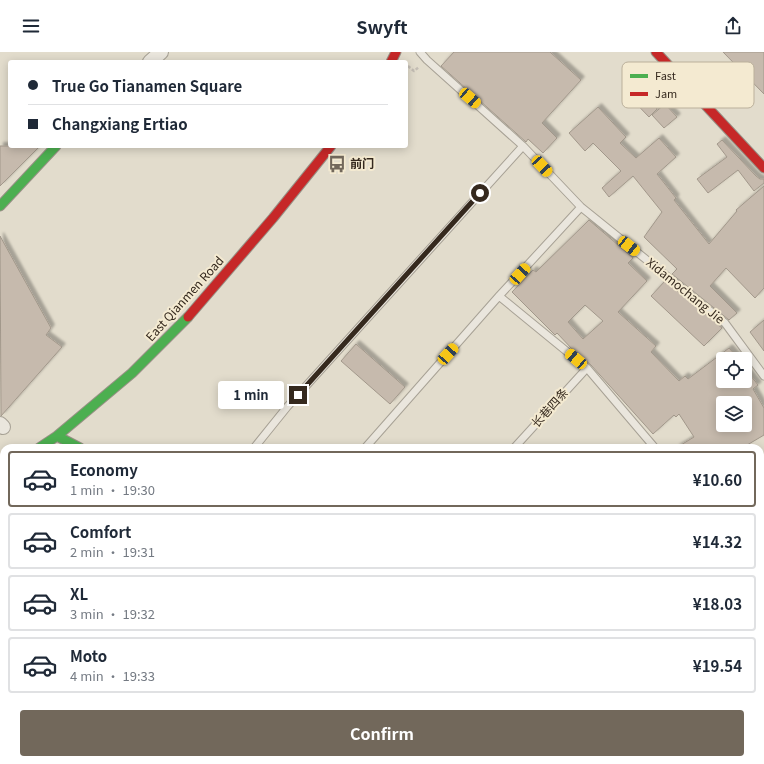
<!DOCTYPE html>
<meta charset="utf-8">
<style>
:root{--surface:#fff;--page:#f2f2f3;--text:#1f2937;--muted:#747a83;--line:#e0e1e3;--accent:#72685b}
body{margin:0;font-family:Georgia,"Noto Sans SC",serif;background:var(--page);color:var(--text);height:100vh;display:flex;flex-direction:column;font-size:15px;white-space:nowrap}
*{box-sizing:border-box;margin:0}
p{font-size:13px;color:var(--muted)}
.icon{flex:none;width:22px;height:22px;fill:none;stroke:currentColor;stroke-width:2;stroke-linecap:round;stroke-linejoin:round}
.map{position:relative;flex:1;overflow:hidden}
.side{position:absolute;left:0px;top:392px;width:764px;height:320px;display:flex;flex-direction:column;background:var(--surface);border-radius:12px 12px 0 0;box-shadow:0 2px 10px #0003}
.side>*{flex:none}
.guide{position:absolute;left:8px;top:8px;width:400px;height:88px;border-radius:4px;box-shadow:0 2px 10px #0003;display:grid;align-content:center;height:88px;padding:0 20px;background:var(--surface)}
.fabs{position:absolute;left:716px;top:300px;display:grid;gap:8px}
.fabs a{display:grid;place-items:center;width:36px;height:36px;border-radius:4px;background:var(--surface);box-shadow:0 2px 10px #0003;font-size:20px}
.end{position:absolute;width:18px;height:18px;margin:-9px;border:5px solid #35291e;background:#fff;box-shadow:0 0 0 2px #fff}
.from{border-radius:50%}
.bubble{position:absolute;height:28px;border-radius:4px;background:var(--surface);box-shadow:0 2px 10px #0003;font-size:13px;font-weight:700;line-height:28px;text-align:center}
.car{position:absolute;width:12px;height:24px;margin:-12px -6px;border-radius:5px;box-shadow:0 0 3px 1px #0007;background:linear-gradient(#f5c518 24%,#345 0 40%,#f5c518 0 76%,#345 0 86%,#f5c518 0)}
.guide b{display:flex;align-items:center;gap:14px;height:38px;font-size:15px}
.guide b+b{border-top:1px solid var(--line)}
.guide i{width:10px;height:10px;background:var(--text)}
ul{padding:7px 0 0;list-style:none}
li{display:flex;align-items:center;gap:12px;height:56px;margin:0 8px 6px;padding:0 12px;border:2px solid var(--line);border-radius:4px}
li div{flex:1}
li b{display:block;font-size:15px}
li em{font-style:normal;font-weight:700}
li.on{border-color:var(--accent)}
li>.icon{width:36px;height:36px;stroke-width:1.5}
.button{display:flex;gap:8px;margin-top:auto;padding:8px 20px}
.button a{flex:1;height:46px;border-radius:4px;background:var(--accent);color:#fff;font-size:16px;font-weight:700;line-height:46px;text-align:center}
header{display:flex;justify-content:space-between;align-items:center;height:52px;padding:0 20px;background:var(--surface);font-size:18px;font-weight:700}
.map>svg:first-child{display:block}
.green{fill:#d2d2ae}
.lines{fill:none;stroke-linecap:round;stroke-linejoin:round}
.stream{stroke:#b7c8bd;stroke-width:4.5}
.building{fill:#c6baad;stroke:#a2988b;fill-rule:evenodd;filter:url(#shadow)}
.lane-casing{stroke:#a7a195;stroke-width:9}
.street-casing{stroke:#a7a195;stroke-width:16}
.fast-casing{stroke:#979085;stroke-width:11}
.jam-casing{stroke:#979085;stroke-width:11}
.path{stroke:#c3bdb4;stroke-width:2.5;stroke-dasharray:3 2;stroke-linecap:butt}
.lane{stroke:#eae6dd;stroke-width:7}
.street{stroke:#eae6dd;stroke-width:14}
.fast{stroke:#4caf50;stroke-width:9}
.jam{stroke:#c62828;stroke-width:9}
.route{stroke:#35291e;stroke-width:5}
.labels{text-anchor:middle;stroke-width:4;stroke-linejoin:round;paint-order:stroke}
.poi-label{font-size:12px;font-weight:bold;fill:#35291e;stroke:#f4ead1;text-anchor:start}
.street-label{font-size:12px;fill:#35291e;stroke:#f4ead1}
.key{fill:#f4ead1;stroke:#bbb09b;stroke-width:1}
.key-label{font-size:11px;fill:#35291e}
</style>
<header><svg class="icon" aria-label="menu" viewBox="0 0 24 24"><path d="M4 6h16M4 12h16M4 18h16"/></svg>Swyft<svg class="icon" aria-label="share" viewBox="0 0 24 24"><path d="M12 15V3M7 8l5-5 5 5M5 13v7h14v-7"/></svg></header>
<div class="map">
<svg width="764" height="712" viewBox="0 0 764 712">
<defs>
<filter id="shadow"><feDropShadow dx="3.5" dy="-3.5" stdDeviation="1" flood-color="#0004"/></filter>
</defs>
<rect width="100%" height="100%" fill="#e2dccc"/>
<path class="green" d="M4,458v41h-4v-38z
M0,635h4v71h-4z
M68,708h48l1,4h-49z"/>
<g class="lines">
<path class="stream" d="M0,688h4"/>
</g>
<path class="building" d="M454,0h96l31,28 -39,43 15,15 -14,15 -15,-14 -2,3 -85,-76z
M723,0h41v42z
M633,32l24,25 -8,8 -24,-25z
M665,52l12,13 -13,11 -12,-13z
M598,55l28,30 -6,6 16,15 23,-20 17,19 -19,17 19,24 -2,2 35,44 28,-33 -1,-1 28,-24v102l-9,10 -29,-30 -16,18 27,27 -8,7 -57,-46 5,-5 -33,-32 18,-25 -29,-36 -24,21 -7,-9 19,-17 -28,-28 -8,8 -16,-18z
M722,88l34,36 4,3h4v4l-10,8 -16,-21 -30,23 -11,-14 30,-22 -10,-13z
M0,94h40l-40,40z
M589,168l44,38 -5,5 19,18 -29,31 38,34 -5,6 28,29 6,-5 3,3 41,-31 10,11h-16v22h22v-12l10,12 3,4 -5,4 11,19v27l-22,13h-66l18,-11 -15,-23 -3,3 -2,-2 -21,19 -62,-69 -19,-16 -15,-16 -2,2 -43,-43 21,-22 3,2zM585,253l18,16 -20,18 -15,-17zM723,351h22v22h-22z
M0,184l51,92 -5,7 16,12 -61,69z
M665,229l57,47 -18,18 -53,-50z
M764,268v31l-14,-19z
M356,292l49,43 -15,17 -49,-43z"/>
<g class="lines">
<g class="lane-casing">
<path id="lane" d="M420,0l7,8 96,86 58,61 144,116 39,53
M499,244l88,72 68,80
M254,396l33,-41 236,-261
M365,396l134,-152 82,-89
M514,396l73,-80
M760,447l4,-2
M760,538l4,7
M61,708v4
M227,708l1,4
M330,708l2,4
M718,708l2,4
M130,712v-4"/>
</g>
<g class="street-casing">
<path id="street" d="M150,10l11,-10
M0,372l3,3"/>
</g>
<g class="fast-casing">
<path id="fast" d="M0,154l56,-60
M57,384l23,12
M39,396l18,-12 75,-63 56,-56
M0,422l4,-2
M443,708l3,4"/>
</g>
<g class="jam-casing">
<path id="jam" d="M656,0l108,116
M391,10l5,-10
M188,265l85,-99 58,-72"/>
</g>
<path class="path" d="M408,14l6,5 5,-4
M0,682h4"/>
<use href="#lane" class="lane"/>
<use href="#street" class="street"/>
<use href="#fast" class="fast"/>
<use href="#jam" class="jam"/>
</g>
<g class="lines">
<path class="route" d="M298,343l182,-202"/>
</g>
<defs>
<g id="bus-bare" transform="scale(1.38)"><path d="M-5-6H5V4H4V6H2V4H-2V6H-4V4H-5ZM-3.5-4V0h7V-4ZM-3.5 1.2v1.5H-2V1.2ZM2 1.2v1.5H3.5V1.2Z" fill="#72685b" stroke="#f4ead1" stroke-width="2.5" paint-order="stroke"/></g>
</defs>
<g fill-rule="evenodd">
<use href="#bus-bare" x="337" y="112"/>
</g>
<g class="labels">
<g class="poi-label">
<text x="350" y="116">前门</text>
</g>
<g class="street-label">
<text transform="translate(685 239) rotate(39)" y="4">Xidamochang Jie</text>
<text transform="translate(185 247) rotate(-48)" y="4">East Qianmen Road</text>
<text transform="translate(550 356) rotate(-48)" y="4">长巷四条</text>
</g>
</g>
<rect x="622" y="10" width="132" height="46" rx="6" class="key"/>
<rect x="630" y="22" width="18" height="4" fill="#4caf50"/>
<rect x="630" y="40" width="18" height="4" fill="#c62828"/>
<g class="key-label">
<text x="655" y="28">Fast</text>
<text x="655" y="46">Jam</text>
</g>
</svg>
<div class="fabs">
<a><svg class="icon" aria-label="locate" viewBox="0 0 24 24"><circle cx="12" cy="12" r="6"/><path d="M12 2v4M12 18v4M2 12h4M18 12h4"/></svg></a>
<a><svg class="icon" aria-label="layers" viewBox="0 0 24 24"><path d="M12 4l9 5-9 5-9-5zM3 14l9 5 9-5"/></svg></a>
</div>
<i class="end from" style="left:480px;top:141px"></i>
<i class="end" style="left:298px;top:343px"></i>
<div class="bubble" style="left:218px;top:329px;width:66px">1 min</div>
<i class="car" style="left:470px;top:46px;rotate:131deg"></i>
<i class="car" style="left:542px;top:114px;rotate:137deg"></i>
<i class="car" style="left:629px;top:194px;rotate:128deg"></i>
<i class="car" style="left:520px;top:222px;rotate:42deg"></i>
<i class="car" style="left:448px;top:302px;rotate:42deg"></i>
<i class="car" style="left:576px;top:307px;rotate:310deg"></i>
<div class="guide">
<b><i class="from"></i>True Go Tianamen Square</b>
<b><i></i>Changxiang Ertiao</b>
</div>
<section class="side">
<ul>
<li class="on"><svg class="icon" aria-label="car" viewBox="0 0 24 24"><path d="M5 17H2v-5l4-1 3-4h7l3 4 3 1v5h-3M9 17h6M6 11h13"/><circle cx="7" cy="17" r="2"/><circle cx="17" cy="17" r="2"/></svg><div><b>Economy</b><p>1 min · 19:30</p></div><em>¥10.60</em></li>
<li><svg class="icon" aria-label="car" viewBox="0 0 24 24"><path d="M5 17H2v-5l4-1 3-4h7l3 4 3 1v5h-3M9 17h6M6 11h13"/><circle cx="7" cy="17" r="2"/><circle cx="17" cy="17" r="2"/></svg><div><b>Comfort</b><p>2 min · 19:31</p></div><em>¥14.32</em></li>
<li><svg class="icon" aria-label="car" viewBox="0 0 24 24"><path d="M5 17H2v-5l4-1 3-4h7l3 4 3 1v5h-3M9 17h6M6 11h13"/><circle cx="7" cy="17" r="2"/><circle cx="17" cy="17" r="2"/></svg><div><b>XL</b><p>3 min · 19:32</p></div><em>¥18.03</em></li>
<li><svg class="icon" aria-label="car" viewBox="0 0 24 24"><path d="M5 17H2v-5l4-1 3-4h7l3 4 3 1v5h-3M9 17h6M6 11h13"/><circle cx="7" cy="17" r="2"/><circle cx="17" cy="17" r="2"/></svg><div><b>Moto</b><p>4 min · 19:33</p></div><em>¥19.54</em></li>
</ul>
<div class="button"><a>Confirm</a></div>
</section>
</div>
